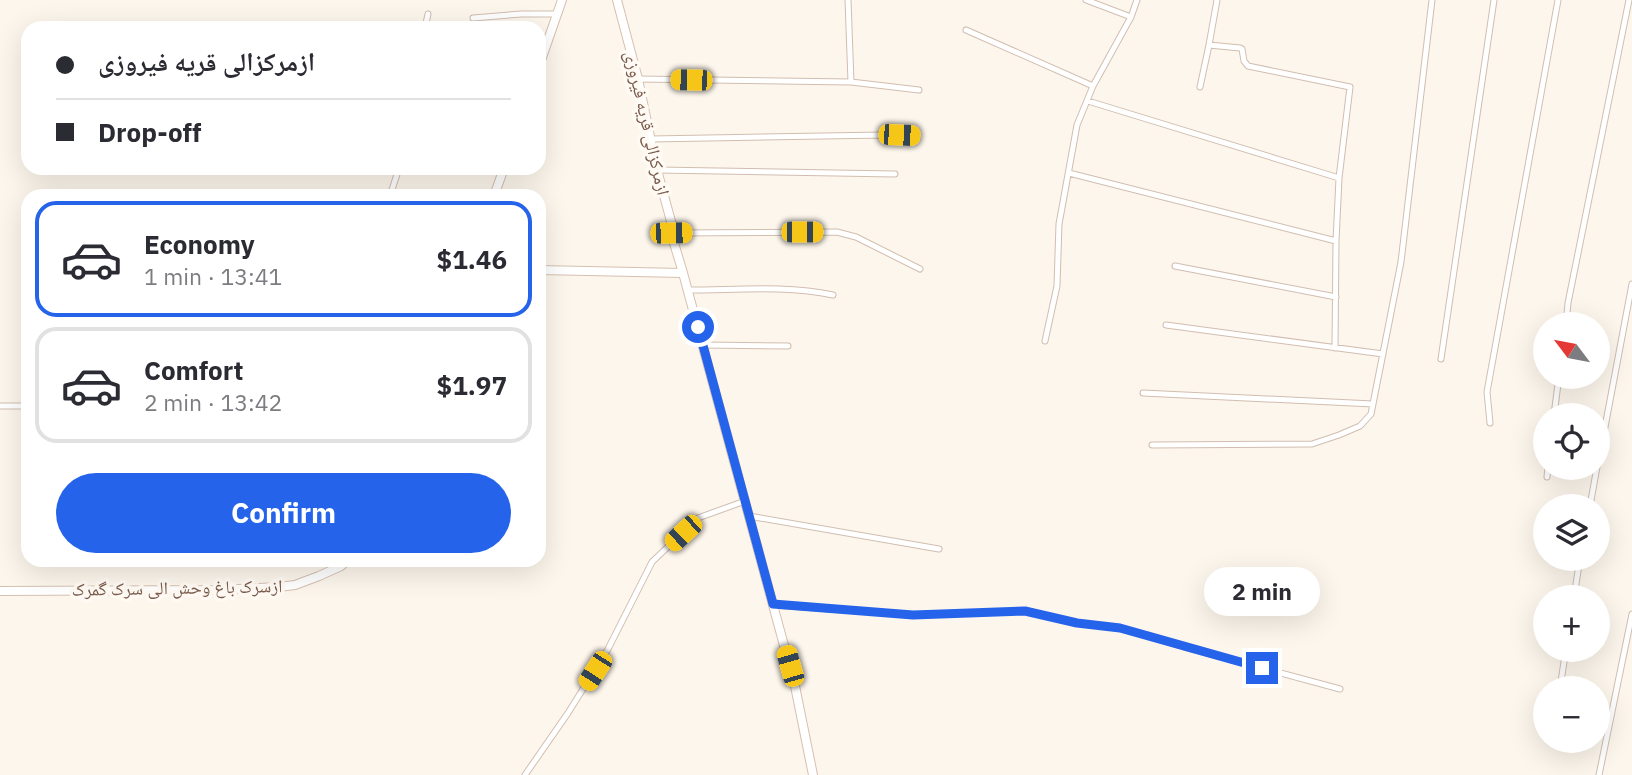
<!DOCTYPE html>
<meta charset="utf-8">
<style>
:root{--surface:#fff;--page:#f2f2f3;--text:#2b2b33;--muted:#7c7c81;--line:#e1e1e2;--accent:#2563eb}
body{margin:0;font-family:"IBM Plex Sans","Noto Naskh Arabic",sans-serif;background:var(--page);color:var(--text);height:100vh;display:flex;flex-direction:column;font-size:26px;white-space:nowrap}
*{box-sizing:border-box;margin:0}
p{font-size:23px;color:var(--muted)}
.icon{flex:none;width:38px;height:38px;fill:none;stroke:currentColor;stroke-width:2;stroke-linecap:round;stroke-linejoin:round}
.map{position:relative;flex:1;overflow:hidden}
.sheet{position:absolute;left:21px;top:189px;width:525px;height:378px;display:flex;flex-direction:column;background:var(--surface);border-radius:21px;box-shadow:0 7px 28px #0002}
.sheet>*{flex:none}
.top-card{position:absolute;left:21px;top:21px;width:525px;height:154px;border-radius:21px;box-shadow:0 7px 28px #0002;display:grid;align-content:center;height:154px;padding:0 35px;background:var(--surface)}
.needle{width:46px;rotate:302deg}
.tools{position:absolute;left:1533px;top:312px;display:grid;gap:14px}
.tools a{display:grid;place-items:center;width:77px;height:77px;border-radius:50%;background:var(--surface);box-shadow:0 7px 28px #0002;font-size:35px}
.end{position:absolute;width:32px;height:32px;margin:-16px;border:9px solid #2563eb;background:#fff;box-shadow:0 0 0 4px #fff}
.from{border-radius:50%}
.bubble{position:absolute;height:49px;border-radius:24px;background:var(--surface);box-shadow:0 7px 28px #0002;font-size:23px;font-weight:800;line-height:49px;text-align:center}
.car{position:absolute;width:21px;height:42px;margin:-21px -10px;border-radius:9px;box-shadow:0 0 5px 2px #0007;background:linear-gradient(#f5c518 24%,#345 0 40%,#f5c518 0 76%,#345 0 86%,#f5c518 0)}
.top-card b{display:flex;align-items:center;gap:24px;height:66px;font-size:26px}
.top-card b+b{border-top:2px solid var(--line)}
.top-card i{width:18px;height:18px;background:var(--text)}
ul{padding:12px 0 0;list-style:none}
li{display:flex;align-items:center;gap:21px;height:116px;margin:0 14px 10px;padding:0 21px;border:4px solid var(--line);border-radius:21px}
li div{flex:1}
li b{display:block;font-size:26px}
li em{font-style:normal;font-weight:800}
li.selected{border-color:var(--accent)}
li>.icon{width:63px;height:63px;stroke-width:1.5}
.cta{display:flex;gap:14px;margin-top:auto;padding:14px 35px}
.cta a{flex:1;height:80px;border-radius:42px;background:var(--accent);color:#fff;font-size:28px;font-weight:800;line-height:80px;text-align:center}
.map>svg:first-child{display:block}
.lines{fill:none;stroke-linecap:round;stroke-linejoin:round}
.street-casing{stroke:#d1beb0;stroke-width:7}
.secondary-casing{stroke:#d6c0b0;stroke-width:10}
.street{stroke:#fff;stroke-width:5}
.secondary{stroke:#fff;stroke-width:8}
.route{stroke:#2563eb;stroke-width:9}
.labels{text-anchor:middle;stroke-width:7;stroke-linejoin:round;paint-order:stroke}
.street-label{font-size:18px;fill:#7a5c4d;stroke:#fffaf3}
</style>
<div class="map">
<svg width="1632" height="775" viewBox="0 0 1632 775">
<rect width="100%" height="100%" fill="#fdf6ec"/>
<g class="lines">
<g class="street-casing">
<path id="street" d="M848,0l3,82
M1086,0l45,17
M473,18l48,-4h36
M425,28l3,-14
M966,30l127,56
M1209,45l31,3 2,1 2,12 4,5 102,21 -11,91 -3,63 -1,107
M638,79l213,3 68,8
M1200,87l9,-42 8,-45
M1088,101l251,77
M651,139l233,-4 29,1
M657,170l238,4
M1069,173l267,68
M390,196l9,-28
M671,233l166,-1 19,5 64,32
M1175,266l161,31
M688,290c48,0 98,-5 145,5
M1566,324l2,-21 61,-303
M1166,325l217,29
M1045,341l12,-55 2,-62 18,-99 16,-39 38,-69 6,-17
M703,345l85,1
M1441,359l53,-359
M1143,393l230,11
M0,406h28
M1554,415l5,-39
M1490,423l-3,-31 71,-392
M1152,445l160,-1 27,-9 21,-9 11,-12 30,-152 31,-262
M1598,464l34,-180
M1547,477l1,-10
M1590,506l7,-39
M749,516l190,33
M1574,597l6,-39
M773,605l140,10 112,-4 52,12 43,5 64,19 156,42
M1560,688l6,-39
M525,775l43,-62 40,-64 44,-87 46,-44 47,-17
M1599,775l33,-161"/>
</g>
<g class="secondary-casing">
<path id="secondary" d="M617,0l21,79 19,91 15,55 -1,8 12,40 112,413 18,89
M539,66l23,-66
M494,196l10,-28
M539,270l144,3
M0,591l218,-1 61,-3 16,-2 24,-9 22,-10 7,-6"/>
</g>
<use href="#street" class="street"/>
<use href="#secondary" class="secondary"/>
</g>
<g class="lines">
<path class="route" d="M698,327l75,277 140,11 112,-4 52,12 43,5 142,40"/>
</g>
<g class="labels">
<g class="street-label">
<text transform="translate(647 123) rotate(77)" y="6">ازمرکزالی قریه فیروزی</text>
<text transform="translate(177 588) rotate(-1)" y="6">ازسرک باغ وحش الی سرک گمرک</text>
</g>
</g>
</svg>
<div class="tools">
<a><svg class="needle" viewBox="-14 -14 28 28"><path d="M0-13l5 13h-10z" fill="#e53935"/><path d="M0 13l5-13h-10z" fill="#7c7c81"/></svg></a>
<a><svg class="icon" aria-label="locate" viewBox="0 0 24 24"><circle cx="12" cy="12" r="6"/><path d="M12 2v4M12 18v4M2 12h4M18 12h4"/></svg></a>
<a><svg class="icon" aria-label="layers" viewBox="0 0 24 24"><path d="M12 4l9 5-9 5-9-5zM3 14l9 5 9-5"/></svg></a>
<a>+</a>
<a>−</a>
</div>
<i class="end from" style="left:698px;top:327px"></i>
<i class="end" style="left:1262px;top:668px"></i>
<div class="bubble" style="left:1204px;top:567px;width:116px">2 min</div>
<i class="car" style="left:691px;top:80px;rotate:271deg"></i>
<i class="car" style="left:899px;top:135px;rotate:92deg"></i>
<i class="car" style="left:802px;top:232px;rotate:90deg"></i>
<i class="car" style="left:671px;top:233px;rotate:89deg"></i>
<i class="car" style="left:683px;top:533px;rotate:227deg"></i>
<i class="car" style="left:790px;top:666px;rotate:344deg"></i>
<i class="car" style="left:595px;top:671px;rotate:213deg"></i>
<div class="top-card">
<b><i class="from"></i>ازمرکزالی قریه فیروزی</b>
<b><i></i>Drop-off</b>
</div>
<section class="sheet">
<ul>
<li class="selected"><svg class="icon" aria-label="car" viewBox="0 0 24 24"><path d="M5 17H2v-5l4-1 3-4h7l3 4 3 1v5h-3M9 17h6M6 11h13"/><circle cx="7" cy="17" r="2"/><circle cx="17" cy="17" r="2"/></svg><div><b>Economy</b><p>1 min · 13:41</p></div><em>$1.46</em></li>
<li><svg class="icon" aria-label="car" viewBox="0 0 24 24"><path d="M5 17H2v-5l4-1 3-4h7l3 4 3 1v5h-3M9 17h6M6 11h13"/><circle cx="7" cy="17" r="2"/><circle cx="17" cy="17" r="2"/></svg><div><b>Comfort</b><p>2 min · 13:42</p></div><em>$1.97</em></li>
</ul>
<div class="cta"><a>Confirm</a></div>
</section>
</div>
